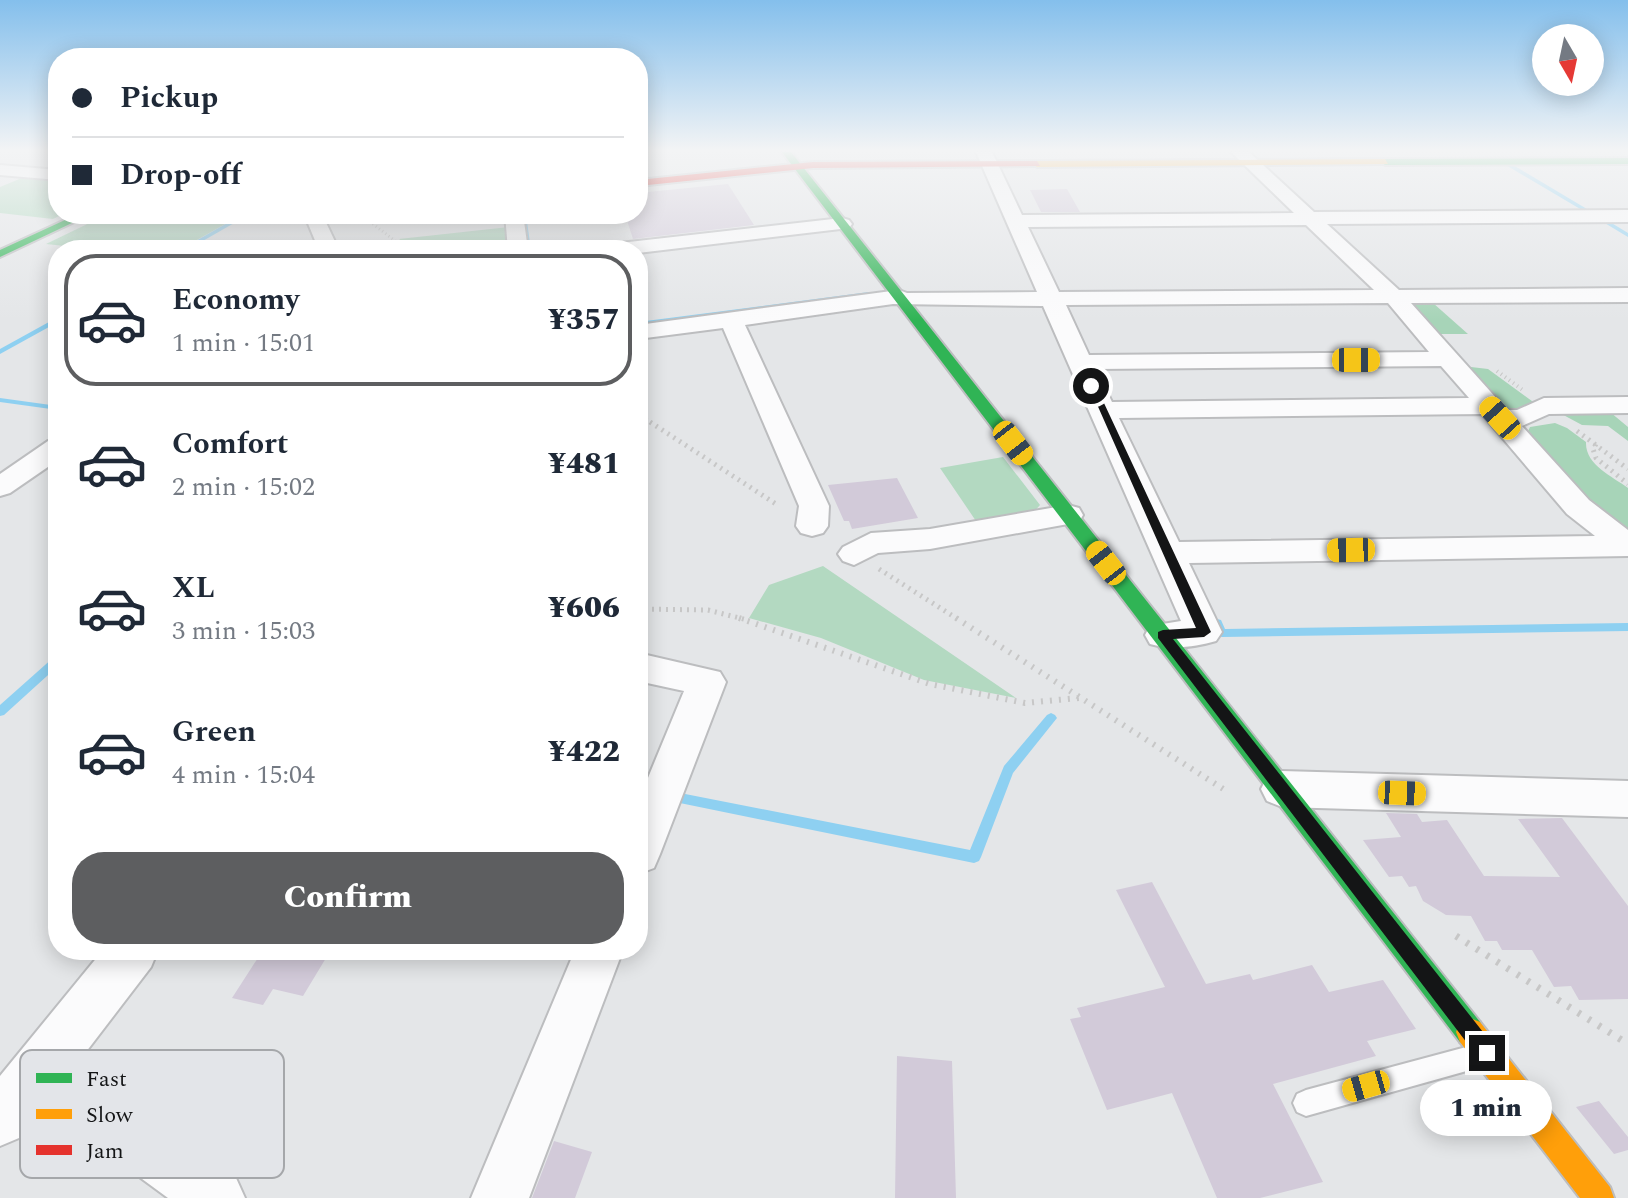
<!DOCTYPE html>
<meta charset="utf-8">
<style>
:root{--surface:#fff;--page:#f6f6f7;--text:#1f2937;--muted:#747a83;--line:#e0e1e3;--accent:#5d5e60}
body{margin:0;font-family:Spectral,serif;background:var(--page);color:var(--text);height:100vh;display:flex;flex-direction:column;font-size:30px;white-space:nowrap}
*{box-sizing:border-box;margin:0}
p{font-size:26px;color:var(--muted)}
.icon{flex:none;width:44px;height:44px;fill:none;stroke:currentColor;stroke-width:2;stroke-linecap:round;stroke-linejoin:round}
.map{position:relative;flex:1;overflow:hidden}
.drawer{position:absolute;left:48px;top:240px;width:600px;height:720px;display:flex;flex-direction:column;background:var(--surface);border-radius:32px;box-shadow:0 4px 20px #0003}
.drawer>*{flex:none}
.hud{position:absolute;left:48px;top:48px;width:600px;height:176px;border-radius:32px;box-shadow:0 4px 20px #0003;display:grid;align-content:center;height:176px;padding:0 24px;background:var(--surface)}
.needle{width:52px;rotate:171deg}
.tools{position:absolute;left:1532px;top:24px;display:grid;gap:16px}
.tools a{display:grid;place-items:center;width:72px;height:72px;border-radius:50%;background:var(--surface);box-shadow:0 4px 20px #0003;font-size:40px}
.end{position:absolute;width:36px;height:36px;margin:-18px;border:10px solid #141516;background:#fff;box-shadow:0 0 0 4px #fff}
.from{border-radius:50%}
.bubble{position:absolute;height:56px;border-radius:28px;background:var(--surface);box-shadow:0 4px 20px #0003;font-size:26px;font-weight:800;line-height:56px;text-align:center}
.car{position:absolute;width:24px;height:48px;margin:-24px -12px;border-radius:10px;box-shadow:0 0 6px 2px #0007;background:linear-gradient(#f5c518 24%,#345 0 40%,#f5c518 0 76%,#345 0 86%,#f5c518 0)}
.hud b{display:flex;align-items:center;gap:28px;height:76px;font-size:30px}
.hud b+b{border-top:2px solid var(--line)}
.hud i{width:20px;height:20px;background:var(--text)}
ul{padding:14px 0 0;list-style:none}
li{display:flex;align-items:center;gap:24px;height:132px;margin:0 16px 12px;padding:0 8px;border:4px solid transparent;border-radius:32px}
li div{flex:1}
li b{display:block;font-size:30px}
li em{font-style:normal;font-weight:800}
li.selected{border-color:var(--accent)}
li>.icon{width:72px;height:72px;stroke-width:1.5}
.primary-button{display:flex;gap:16px;margin-top:auto;padding:16px 24px}
.primary-button a{flex:1;height:92px;border-radius:32px;background:var(--accent);color:#fff;font-size:32px;font-weight:800;line-height:92px;text-align:center}
.map>svg:first-child{display:block}
.green{fill:#b3d9c1}
.forest{fill:#a7d4b8}
.lines{fill:none;stroke-linecap:round;stroke-linejoin:round}
.stream{fill:#8ed0f1;fill-rule:evenodd}
.building{fill:#d2cad9}
.lane-casing{stroke:#bcbdbf;stroke-width:4}
.street-casing{stroke:#bcbdbf;stroke-width:4}
.fast-casing{stroke:#bcbdbf;stroke-width:4}
.slow-casing{stroke:#bcbdbf;stroke-width:4}
.jam-casing{stroke:#bcbdbf;stroke-width:4}
.path-far4{stroke:#c7c7c7;stroke-width:3;stroke-dasharray:1 3;stroke-linecap:butt}
.path-far3{stroke:#c7c7c7;stroke-width:4;stroke-dasharray:1 4;stroke-linecap:butt}
.path-far2{stroke:#c7c7c7;stroke-width:5;stroke-dasharray:2 5;stroke-linecap:butt}
.path-far1{stroke:#c7c7c7;stroke-width:6;stroke-dasharray:2 7;stroke-linecap:butt}
.path{stroke:#c7c7c7;stroke-width:7;stroke-dasharray:3 9;stroke-linecap:butt}
.lane{fill:#fbfbfc;fill-rule:evenodd}
.street{fill:#fbfbfc;fill-rule:evenodd}
.fast{fill:#30b455;fill-rule:evenodd}
.slow{fill:#ff9f0a;fill-rule:evenodd}
.jam{fill:#e5322d;fill-rule:evenodd}
.route{fill:#141516}
.key{fill:#e3e5e9;stroke:#a5a7aa;stroke-width:2}
.key-label{font-size:22px;fill:#141516}
</style>
<div class="map">
<svg width="1628" height="1198" viewBox="0 0 1628 1198">
<rect width="100%" height="100%" fill="#e4e6e8"/>
<path class="green" d="M29,175l29,3v36h5l-10,5 -53,-6v-26z
M108,214h135l-64,36h-76l-57,-6z
M509,227l3,23h-98l-15,-11z
M1003,457l37,48 -8,9 -54,10 -38,-56z
M823,566l193,132 -92,-18 -103,-42 -72,-20 20,-33z"/>
<path class="forest" d="M1417,302l16,1 35,31h-32l-23,-28z
M1471,367l17,2 48,35 -1,3 -30,5 -38,-44z
M1604,407l24,20v14l-20,-15 -26,-1 -26,-14z
M1555,423l12,5 19,14c-1,23 26,34 42,46v50l-38,-30 -64,-72 4,-9z"/>
<g class="lines">
<path class="stream" d="M1504,162h4l89,53 -5,1 -88,-52z
M243,214h7l-63,36h-7z
M520,214h6l5,36h-6z
M1600,216l28,17v4l-30,-18 -1,-1z
M869,292l2,1v2l-233,31v-4z
M58,317v5l-58,32v-5z
M0,398l58,8v4l-58,-8z
M1217,619l4,1 4,9 403,-6v8l-406,6 -4,-1 -6,-13z
M58,656v10l-54,49 -4,1v-11l54,-48z
M1051,713l4,2 2,3 -44,55 -32,84 -2,4 -5,2 -299,-61 -4,-1 -2,-4 2,-4 4,-1 295,58 34,-84 43,-51z"/>
</g>
<path class="building" d="M728,184l26,41 -121,14 -8,-25h13v-21z
M1067,189l13,23h-39l-11,-22z
M897,478l21,40 -66,11 -3,-8h-5l-16,-36z
M1386,813l31,1 5,8 25,-2 37,56 76,1 -42,-58 44,-1 66,88v93l-49,1 -8,-14 -17,1 -22,-37h-30l-5,-9h-12l-14,-25 -25,-1 -23,-14 -7,-15 -7,1 -7,-11 -13,1 -26,-37 38,-3z
M1152,882l54,102 44,-10 3,6 59,-15 17,27 54,-12 33,49 -49,12 9,15 -103,28 50,98 -63,16h-43l-45,-105 -65,17 -37,-91 11,-2 -4,-9 88,-21 -49,-97z
M263,950h22l41,8 -23,38 -30,-7 -10,16 -31,-7z
M897,1056l55,5 4,137h-61z
M1599,1101l29,36v13l-14,4 -38,-47z
M554,1141l38,11 -17,46h-43z"/>
<g class="lines">
<g class="lane-casing">
<path id="lane" d="M1470,1046l9,3 3,9 -3,9 -9,3 -164,46 -9,-4 -4,-9 4,-9 9,-4z"/>
</g>
<g class="street-casing">
<path id="street" d="M976,152h16l30,63 272,-2 -63,-61h18l65,60 314,-2v12l-301,2 72,66 229,-2v14l-217,1 96,107h10l27,-12 84,-1v16l-79,1 -27,12 67,74 39,30v26l-439,7 33,69 -6,9c-20,6 -45,9 -66,3l-5,-9 5,-9 31,-5 -138,-315 -150,-2 -148,21 84,181 -1,20 -5,7 -11,3 -11,-3 -5,-7 3,-20 -76,-178 -85,11v-14l261,-35 8,3 130,-1zM1306,225l68,65 -315,2 -31,-65zM1388,303l41,49 -340,3 -23,-50zM1441,366l28,32 -357,4 -16,-33zM1482,414l85,100 28,22 -416,6 -60,-124z
M0,165l58,5v10l-58,-5z
M304,214h18l17,36h-20z
M505,214h18l5,36h-20z
M842,218l7,2 3,4 -3,4 -211,25v-3h-37l10,-6z
M58,439v21l-48,33 -10,3v-22l48,-33z
M1068,505l11,3 4,7 -4,7 -149,27 -52,4 -24,12 -11,-4 -5,-7 5,-7 28,-14 59,-4z
M638,653l82,19 6,10 -66,172 -6,14 -16,6v-72l46,-111 -46,-10z
M1282,771l346,10v36l-346,-10 -15,-6 -6,-12 6,-12z
M103,950h55l-7,17 -75,98 160,113 9,20h-77l-124,-91 -25,31 -19,8v-70z
M575,950h48l-94,248h-58z"/>
</g>
<g class="fast-casing">
<path id="fast" d="M782,152h9l689,870 4,10 -4,10 -10,4 -10,-4z
M1628,158v6l-243,1 -4,-3 4,-3z
M78,214h13l-91,43v-7z"/>
</g>
<g class="slow-casing">
<path id="slow" d="M1385,159l3,5 -351,3 -4,-3 4,-3z
M1470,1018l10,4 130,165 4,11h-34l-120,-156 -4,-10 4,-10z"/>
</g>
<g class="jam-casing">
<path id="jam" d="M1037,161l3,5 -227,2 -175,18v-6l175,-18z"/>
</g>
<path class="path-far4" d="M360,214l47,36"/>
<path class="path-far3" d="M1497,371l27,20
M638,414l15,10"/>
<path class="path-far2" d="M650,422l129,84
M1577,431l51,38
M1596,444l-3,5 3,9 32,26
M879,569l80,51
M638,609l70,1 39,10"/>
<path class="path-far1" d="M739,618l191,66 95,19 54,-5
M956,618l272,174"/>
<path class="path" d="M1456,936l172,108"/>
<use href="#lane" class="lane"/>
<use href="#street" class="street"/>
<use href="#fast" class="fast"/>
<use href="#slow" class="slow"/>
<use href="#jam" class="jam"/>
</g>
<linearGradient id="sky" x2="0" y2="1"><stop stop-color="#84bfec"/><stop offset="0.47" stop-color="#f3f4f5"/><stop offset="1" stop-color="#f3f4f5" stop-opacity="0"/></linearGradient>
<rect width="1628" height="320" fill="url(#sky)"/>
<path class="route" d="M1088,384l8,2 115,246 -7,5 -31,2 321,407 3,7 -3,7 -7,3 -7,-3 -322,-422v-6l5,-2 33,-2z"/>
<rect x="20" y="1050" width="264" height="128" rx="12" class="key"/>
<rect x="36" y="1073" width="36" height="10" fill="#30b455"/>
<rect x="36" y="1109" width="36" height="10" fill="#ff9f0a"/>
<rect x="36" y="1145" width="36" height="10" fill="#e5322d"/>
<g class="key-label">
<text x="86" y="1086">Fast</text>
<text x="86" y="1122">Slow</text>
<text x="86" y="1158">Jam</text>
</g>
</svg>
<div class="tools">
<a><svg class="needle" viewBox="-14 -14 28 28"><path d="M0-13l5 13h-10z" fill="#e53935"/><path d="M0 13l5-13h-10z" fill="#747a83"/></svg></a>
</div>
<i class="end from" style="left:1091px;top:386px"></i>
<i class="end" style="left:1487px;top:1053px"></i>
<div class="bubble" style="left:1420px;top:1080px;width:132px">1 min</div>
<i class="car" style="left:1356px;top:360px;rotate:90deg"></i>
<i class="car" style="left:1500px;top:418px;rotate:318deg"></i>
<i class="car" style="left:1013px;top:443px;rotate:142deg"></i>
<i class="car" style="left:1351px;top:550px;rotate:269deg"></i>
<i class="car" style="left:1106px;top:563px;rotate:322deg"></i>
<i class="car" style="left:1402px;top:793px;rotate:92deg"></i>
<i class="car" style="left:1366px;top:1086px;rotate:254deg"></i>
<div class="hud">
<b><i class="from"></i>Pickup</b>
<b><i></i>Drop-off</b>
</div>
<section class="drawer">
<ul>
<li class="selected"><svg class="icon" aria-label="car" viewBox="0 0 24 24"><path d="M5 17H2v-5l4-1 3-4h7l3 4 3 1v5h-3M9 17h6M6 11h13"/><circle cx="7" cy="17" r="2"/><circle cx="17" cy="17" r="2"/></svg><div><b>Economy</b><p>1 min · 15:01</p></div><em>¥357</em></li>
<li><svg class="icon" aria-label="car" viewBox="0 0 24 24"><path d="M5 17H2v-5l4-1 3-4h7l3 4 3 1v5h-3M9 17h6M6 11h13"/><circle cx="7" cy="17" r="2"/><circle cx="17" cy="17" r="2"/></svg><div><b>Comfort</b><p>2 min · 15:02</p></div><em>¥481</em></li>
<li><svg class="icon" aria-label="car" viewBox="0 0 24 24"><path d="M5 17H2v-5l4-1 3-4h7l3 4 3 1v5h-3M9 17h6M6 11h13"/><circle cx="7" cy="17" r="2"/><circle cx="17" cy="17" r="2"/></svg><div><b>XL</b><p>3 min · 15:03</p></div><em>¥606</em></li>
<li><svg class="icon" aria-label="car" viewBox="0 0 24 24"><path d="M5 17H2v-5l4-1 3-4h7l3 4 3 1v5h-3M9 17h6M6 11h13"/><circle cx="7" cy="17" r="2"/><circle cx="17" cy="17" r="2"/></svg><div><b>Green</b><p>4 min · 15:04</p></div><em>¥422</em></li>
</ul>
<div class="primary-button"><a>Confirm</a></div>
</section>
</div>
